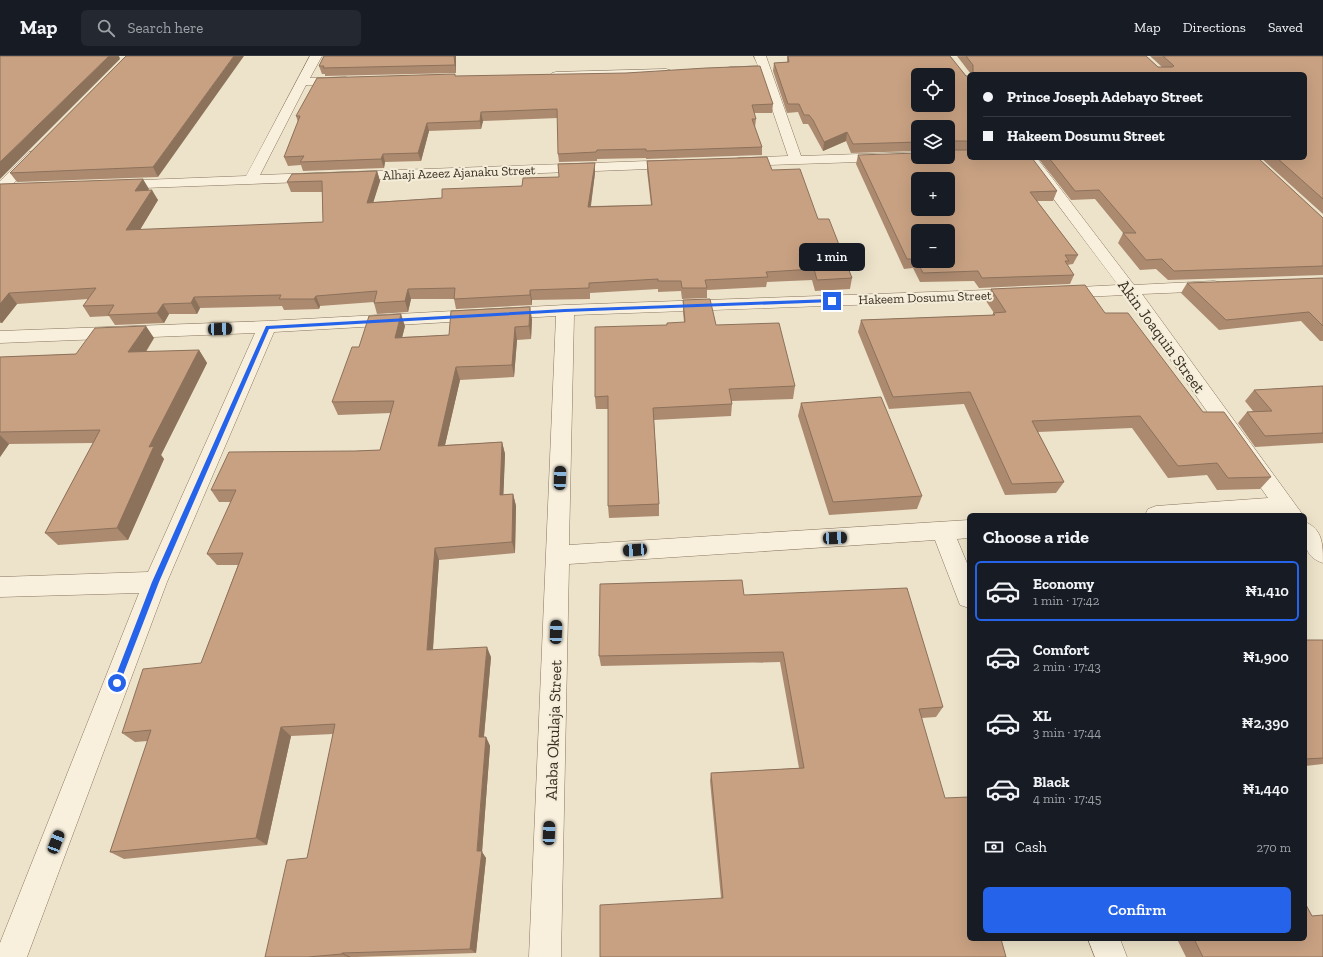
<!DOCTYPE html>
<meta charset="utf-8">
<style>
:root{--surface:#171b24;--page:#242831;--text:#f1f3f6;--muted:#9ea1a6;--line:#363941;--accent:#2563eb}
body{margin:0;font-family:"Zilla Slab",serif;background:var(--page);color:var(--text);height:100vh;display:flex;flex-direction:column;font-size:15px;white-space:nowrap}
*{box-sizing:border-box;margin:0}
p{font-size:13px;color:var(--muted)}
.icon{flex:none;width:22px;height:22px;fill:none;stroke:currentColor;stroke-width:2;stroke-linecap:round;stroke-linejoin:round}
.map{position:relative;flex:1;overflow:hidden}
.panel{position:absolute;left:967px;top:457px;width:340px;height:428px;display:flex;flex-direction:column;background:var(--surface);border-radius:6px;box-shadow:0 4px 16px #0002}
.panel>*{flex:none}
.top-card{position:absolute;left:967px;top:16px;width:340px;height:88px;border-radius:6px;box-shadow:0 4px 16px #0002;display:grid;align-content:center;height:88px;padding:0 16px;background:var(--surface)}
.controls{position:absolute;left:911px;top:12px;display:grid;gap:8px}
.controls a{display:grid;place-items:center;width:44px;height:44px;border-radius:6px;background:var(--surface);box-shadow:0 4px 16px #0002;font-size:20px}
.end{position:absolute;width:18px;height:18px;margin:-9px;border:5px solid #2563eb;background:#fff;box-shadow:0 0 0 2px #fff}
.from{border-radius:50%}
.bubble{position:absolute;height:28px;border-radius:6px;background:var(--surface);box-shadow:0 4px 16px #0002;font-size:13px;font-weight:600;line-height:28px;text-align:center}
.car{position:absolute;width:12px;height:24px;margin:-12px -6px;border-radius:5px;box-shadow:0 0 3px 1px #0007;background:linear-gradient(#222 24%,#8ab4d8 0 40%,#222 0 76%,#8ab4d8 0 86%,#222 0)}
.top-card b{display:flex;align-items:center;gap:14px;height:38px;font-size:15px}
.top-card b+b{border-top:1px solid var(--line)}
.top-card i{width:10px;height:10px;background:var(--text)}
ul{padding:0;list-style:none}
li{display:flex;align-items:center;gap:12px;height:60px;margin:0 8px 6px;padding:0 8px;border:2px solid transparent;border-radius:6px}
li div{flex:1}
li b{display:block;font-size:15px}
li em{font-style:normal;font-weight:600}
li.on{border-color:var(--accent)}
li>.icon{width:36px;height:36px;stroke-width:1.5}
h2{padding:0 16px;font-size:18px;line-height:48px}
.pay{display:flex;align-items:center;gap:10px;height:44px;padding:0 16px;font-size:15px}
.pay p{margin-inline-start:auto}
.primary-button{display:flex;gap:8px;margin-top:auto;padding:8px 16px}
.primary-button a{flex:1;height:46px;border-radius:6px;background:var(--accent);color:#fff;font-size:16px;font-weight:600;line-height:46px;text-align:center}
header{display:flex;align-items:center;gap:24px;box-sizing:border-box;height:56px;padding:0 20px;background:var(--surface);border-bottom:1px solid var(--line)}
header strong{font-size:19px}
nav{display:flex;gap:22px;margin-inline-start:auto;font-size:14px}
.search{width:280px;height:36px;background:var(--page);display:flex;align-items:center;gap:10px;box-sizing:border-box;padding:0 14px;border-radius:6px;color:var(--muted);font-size:15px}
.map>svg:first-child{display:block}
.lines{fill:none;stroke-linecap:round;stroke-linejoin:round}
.minor-casing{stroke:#89765f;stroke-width:1}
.minor{fill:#f8f0dd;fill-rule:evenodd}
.wall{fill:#ac8a70}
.shaded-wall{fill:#8c715b}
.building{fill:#c8a182;stroke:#8c715b;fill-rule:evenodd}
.route{fill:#2563eb}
.labels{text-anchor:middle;stroke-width:4;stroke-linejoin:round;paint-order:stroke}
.far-street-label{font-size:13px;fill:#3a2e22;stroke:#f4edd9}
.street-label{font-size:16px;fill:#3a2e22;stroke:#f4edd9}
</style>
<header>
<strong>Map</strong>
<div class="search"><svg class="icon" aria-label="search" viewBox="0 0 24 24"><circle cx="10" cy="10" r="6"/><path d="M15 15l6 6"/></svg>Search here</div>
<nav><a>Map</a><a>Directions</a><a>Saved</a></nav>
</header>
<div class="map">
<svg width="1323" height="901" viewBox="0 0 1323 901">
<rect width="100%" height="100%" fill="#ede3ca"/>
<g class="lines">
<g class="minor-casing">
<path id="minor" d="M310,0h12l-12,22 36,-1 4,2 2,2 -2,2 -4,2h-40l-46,90 416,-15 5,1 2,3 -2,3 -5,1 -559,21 -5,-1 -2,-3 2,-3 5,-1 129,-5z
M754,0h12l35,100 117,-4v5h6l-6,3 -179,6 -5,-1 -2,-3 2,-3 5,-1 49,-2 -28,-83h-30l-4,-1 -2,-2 2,-2 4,-1 28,-1z
M666,13l4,1 2,2 -2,2 -114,4 -4,-1 -2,-2 2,-2 4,-1z
M34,95l5,1 2,3 -2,3 -34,34 -5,1v-12l29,-29z
M1023,102h14l97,127 80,-4 6,1 2,4 -2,4 -6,1 -72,3 161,221h-158l3,-6 8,-3 112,-8 -143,-203 -65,3 -6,-1 -2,-4 2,-4 6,-1 58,-3z
M1018,233l6,1 2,4 -2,4 -6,1 -444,16 -5,230 400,-25v18l-12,1 12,29v40l-9,-3 -25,-65 -366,24 -8,393h-32l27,-641 -282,16 -107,250 -140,375h-27v-14l139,-350 -139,4v-20l148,-5 107,-239 -255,10v-12l267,-10 298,-16z
M1305,466c18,7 18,23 18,41 -21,-7 -18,-22 -18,-41z
M1088,883h32l7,18h-32z"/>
</g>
<use href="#minor" class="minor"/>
</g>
<path class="wall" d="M126,0l32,121 -141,5 -7,-9z
M324,0h132v17l-131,3v-2h-3l-3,-8z
M787,0h163l16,20h3v74h-21l109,41 -4,10h-16l41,54 -5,9 -6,1 7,10 -4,9 -91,4 -5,-7 -54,1 -7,-14 -9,1 -48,-105 2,-9 90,2 -30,-30v24l-67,2 -5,-12 -23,10 -12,-22 -3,-5h-5l-5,-12 -11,1 -14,-42 1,-8 13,-1z
M957,0h189l12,11h4l-12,-11h172l1,1v157l-62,-56h44v-84h-335v-1z
M455,18v2l318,28 -1,9h-18l2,6 -1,9 7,19v8l-116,4v-1l-49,1v2l-38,1 -1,-8v-36l-75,3 -2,8 -52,2 -8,30 -36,1 -1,6 -81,3 -2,-6 -13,1 -4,-9 14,-35 -2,-6z
M1038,102h220l65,60v57l-155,5 -12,-11 -16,1 -22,-27 5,-10 -28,-34 -24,1z
M647,105l125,9 46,49 34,59 -2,11 -35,2 -3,-11 -45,2 -1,5 -59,3v8l-25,1 -1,-8 -23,1v-3l-68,4v6l-58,1v5l-76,4 -2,-10h-43l-3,13 -31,2 -3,-11v-1l-54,4 -1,3 -35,1 -2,-4 -82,2 -3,6h-28l-5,9 -49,2 -6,-9 -19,1 -7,-11 5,-7 -71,5 -15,19h-2v-139l149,5 -1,1 10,10 -18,30 183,-8 -1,-30h-31l-4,-10 90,-11 3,10 -7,21 69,-4 80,-12 37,-9 36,-4 -4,33 60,-1 -4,-34z
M1323,222v63h-3l-19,-20 -82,9 -38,-37 6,-10z
M991,233l114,24 98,99 68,65 -11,12 -43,1 -10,-15 -39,3 -36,-50 -94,4 26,50 -8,11 -51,2 -41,-91 -75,5 -31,-77 3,-12 131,-5 2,-2 -8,-12z
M683,244l112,86 -2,13 -62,2 1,3 -1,12 -77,4 5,84v12l-50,2 -1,-12v-97h-12l-1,-12 89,-75 -1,-10z
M532,263l-1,20 -14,1 -3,37 -54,3 -15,65 57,-3 3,12 -2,41 10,-1 3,12 -1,47 -76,7 -6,90 58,7 -7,80h2l4,9 -8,106 4,6 -10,95 -120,4h-91l42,-99 26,-124 -42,2 -24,109 -143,14 -14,-7 38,-111 -13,1 -13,-9 79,-70 37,-98h-21l-10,-11 24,-52h-12l-8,-12 144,-39 25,-1 11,-37 -53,2 -6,-13 27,-55 46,-21 -3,11 47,-2z
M154,282l-8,14 53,-2 8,13 -46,92 3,4 -36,81 -70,5 -13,-12 48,-90 -84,1 -9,13v-100l76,-3z
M1323,330v57l-68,4 -17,-24 9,-11 6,-1 -8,-10 9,-11z
M801,347l121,93 -5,13 -88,6 -31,-99z
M744,539l199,112 -7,10 -14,1 47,221 -248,-41 -11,-117 1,-8 88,-5 -19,-106 -179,4 -2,-10z
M1305,584h18v124l-18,2z
M1177,883h128l18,18h-137z"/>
<path class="shaded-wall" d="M109,0h10l1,3 -120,120v-17z
M234,0h10l-86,121 -5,-10z
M454,0h2v17l-1,-8z
M481,56l2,9 -2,8 -1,-8z
M427,67l2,8 -8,30 -3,-8z
M847,76l-1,9 -23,10 1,-9z
M383,98l2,8 -1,6 -3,-9z
M595,107v10l-6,44 -1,-10z
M377,115l3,10 -10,32 -3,-10z
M143,123l6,10 -8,12 -6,-10z
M152,134l6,10 -25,41 -7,-11z
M408,233l3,10 -3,13 -3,-11z
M530,234l2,10v5l-2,-10z
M9,237l8,11 -15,19 -2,-2v-17z
M316,240l4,10 -1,3 -5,-10z
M194,241l6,11 -3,6 -6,-11z
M163,248l6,10 -5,9 -7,-10z
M530,251l2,12 -1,20 -2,-13z
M401,258l4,12 -6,24 -4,-12z
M146,270l8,12 -17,27 -9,-13z
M515,271l2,13 -3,37 -2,-12z
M199,294l8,13 -46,92 3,4 -36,81 -11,-12 32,-81z
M456,311l4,13 -18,78 -4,-12z
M0,379l9,9 -9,13z
M502,386l3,12 -2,53 -3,-12z
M513,438l3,12 -1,47 -3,-11z
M435,492l4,12 -7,100 -5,-10z
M487,591l4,10 -8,89 -4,-9z
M281,671l10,9 -24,109 -11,-7z
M486,681l4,9 -8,106 4,6 -10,95 -6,-4z
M342,897l9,4h-3l-6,-3z"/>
<path class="building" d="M0,0h109l-109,106z
M126,0h108l-81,111 -143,6z
M324,0h130l1,9 -132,3 1,-2h-5z
M788,0h162l16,20h3v65h-19l-1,6h-1v-20h-30v15l-65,2 -6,-12 -23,10 -11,-22 -4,-5h-5l-5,-11h-11l-14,-41 15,-1zM918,19h30v30h-30z
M966,0h180l12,11h14l2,-1 -11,-10h159l1,1v142l-46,-41h28v-84h-332v-9z
M760,10l13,38 -21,1 4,14h-4l10,28 -116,4v-2l-49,1 -1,2 -38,2 -1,-45 -76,3 -1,9 -53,2 -9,30 -35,1 -2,5 -81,3 4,-6 -20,1 16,-41h-4l21,-38 138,-4v2l171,-3 80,-5z
M948,94h21v8h63l25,33 -27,1 48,63h-13l4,6h-4l9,14 -92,3 -4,-7 -55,2 -7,-14h-9l-49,-104 60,-2v4h30zM918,123h30v30h-30zM918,175h30v30h-30z
M767,101l5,13 28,-1 18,50h11l23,59 -35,2 -3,-11 -48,3 2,5 -63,3 2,8h-25l-1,-7h-23v-2l-69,4v5l-59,2v5l-76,4 1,-11 -47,1 -3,12 -31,2 3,-12 -61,5 -2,3h-35l2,-4 -87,2 -3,6 -28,1 -6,9 -49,2 6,-10 -31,1 13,-18 -87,5 -9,11v-120l143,-5 -8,12 17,-1 -26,40 197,-8 -1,-41 -35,1 5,-8 85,-3 -10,32 75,-5v-9l80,-3 1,-8 36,-1 -1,-13 37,-1 -7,44 64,-2 -5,-44z
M1049,102h209l65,60v48l-149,5 -12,-12 -16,1 -23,-27h13l-37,-43 -24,1z
M1323,222v48l-14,-14 -83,8 -39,-37z
M1085,229l20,28h23l75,99h21l47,65 -43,1 -11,-15 -39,3 -38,-50 -108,5 32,61 -52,2 -42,-92 -77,5 -32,-77 134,-5 -2,-2 13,-1 -15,-23z
M710,243l6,26 63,-2 16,63 -66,3 3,15 -79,4 6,96 -51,2v-110l-13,1v-70l72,-2v-2l18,-1 -2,-22z
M530,251l-1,19 -14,1 -3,38 -56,2 -18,79 64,-4 -2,53 13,-1 -1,48 -77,6 -8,102 60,-3 -8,90h7l-9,114h5l-12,98 -128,4v1l-34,3h-43l22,-97 20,-2 28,-134 -54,3 -25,111 -146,14 41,-122 -29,3 21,-64 58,-6 42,-110 -36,1 29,-64h-25l18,-38 126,-1 25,-1 14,-49 -62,1 20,-55h7l10,-31 32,-2 -6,24 54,-3 2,-24z
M146,270l-18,26 71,-2 -50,97 5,-1 -37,82 -72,5 55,-103 -100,2v-75l76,-3 19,-26z
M1323,330v47l-58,3 -18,-24 25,-1 -18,-21z
M881,341l41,99 -89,6 -32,-99z
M742,524l2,15 163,-7 36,119 -24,2 26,89 24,-1v142h32l5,18h-406v-52l123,-7 -12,-125 93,-5 -21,-116 -184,4 1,-72z
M1305,584h18v118l-18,1z
M1305,847l7,13 11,-1v42h-120l-9,-18h111z"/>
<path class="route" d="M832,243l1,1v2l-268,10 -296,17 -110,253 -39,101 -1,3h-5l-1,-3 39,-101 114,-256 299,-17z"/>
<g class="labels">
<g class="far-street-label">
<text transform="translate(459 116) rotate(-2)" y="5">Alhaji Azeez Ajanaku Street</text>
<text transform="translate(925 241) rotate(-2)" y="5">Hakeem Dosumu Street</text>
</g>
<g class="street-label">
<text transform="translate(1162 280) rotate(54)" y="6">Akin Joaquin Street</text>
<text transform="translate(553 674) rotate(-88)" y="6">Alaba Okulaja Street</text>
</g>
</g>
</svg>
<div class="controls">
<a><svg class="icon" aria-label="locate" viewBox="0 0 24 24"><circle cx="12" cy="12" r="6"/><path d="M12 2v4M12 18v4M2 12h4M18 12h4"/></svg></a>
<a><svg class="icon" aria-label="layers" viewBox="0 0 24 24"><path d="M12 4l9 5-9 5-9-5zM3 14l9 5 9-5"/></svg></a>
<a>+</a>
<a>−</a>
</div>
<i class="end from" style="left:117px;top:627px"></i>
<i class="end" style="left:832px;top:245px"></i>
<div class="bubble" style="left:799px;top:187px;width:66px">1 min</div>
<i class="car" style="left:220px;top:273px;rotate:88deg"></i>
<i class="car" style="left:560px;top:422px;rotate:2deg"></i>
<i class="car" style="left:835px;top:482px;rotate:87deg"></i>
<i class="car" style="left:635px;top:494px;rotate:266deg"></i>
<i class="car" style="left:556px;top:576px;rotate:2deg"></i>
<i class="car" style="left:549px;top:777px;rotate:2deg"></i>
<i class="car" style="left:56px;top:786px;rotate:21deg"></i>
<div class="top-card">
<b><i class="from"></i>Prince Joseph Adebayo Street</b>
<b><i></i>Hakeem Dosumu Street</b>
</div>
<section class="panel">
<h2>Choose a ride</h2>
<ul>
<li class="on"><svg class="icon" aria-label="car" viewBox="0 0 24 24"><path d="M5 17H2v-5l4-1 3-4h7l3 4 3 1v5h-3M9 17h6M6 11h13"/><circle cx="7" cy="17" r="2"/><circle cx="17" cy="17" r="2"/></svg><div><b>Economy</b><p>1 min · 17:42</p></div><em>₦1,410</em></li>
<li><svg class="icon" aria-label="car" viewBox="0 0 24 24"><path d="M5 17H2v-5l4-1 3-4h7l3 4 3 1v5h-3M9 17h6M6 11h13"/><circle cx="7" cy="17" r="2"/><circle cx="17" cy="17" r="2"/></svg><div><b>Comfort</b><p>2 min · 17:43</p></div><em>₦1,900</em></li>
<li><svg class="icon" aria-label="car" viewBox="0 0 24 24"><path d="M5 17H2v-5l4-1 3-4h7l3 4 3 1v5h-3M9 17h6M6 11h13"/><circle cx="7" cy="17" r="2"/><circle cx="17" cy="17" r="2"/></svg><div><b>XL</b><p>3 min · 17:44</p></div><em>₦2,390</em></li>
<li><svg class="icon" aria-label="car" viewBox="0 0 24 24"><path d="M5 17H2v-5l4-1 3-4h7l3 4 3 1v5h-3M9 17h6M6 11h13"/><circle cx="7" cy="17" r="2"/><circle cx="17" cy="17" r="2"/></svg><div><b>Black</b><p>4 min · 17:45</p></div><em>₦1,440</em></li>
</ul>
<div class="pay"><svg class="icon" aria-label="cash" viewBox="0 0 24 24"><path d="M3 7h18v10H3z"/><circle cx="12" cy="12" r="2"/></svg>Cash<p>270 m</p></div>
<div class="primary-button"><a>Confirm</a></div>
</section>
</div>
